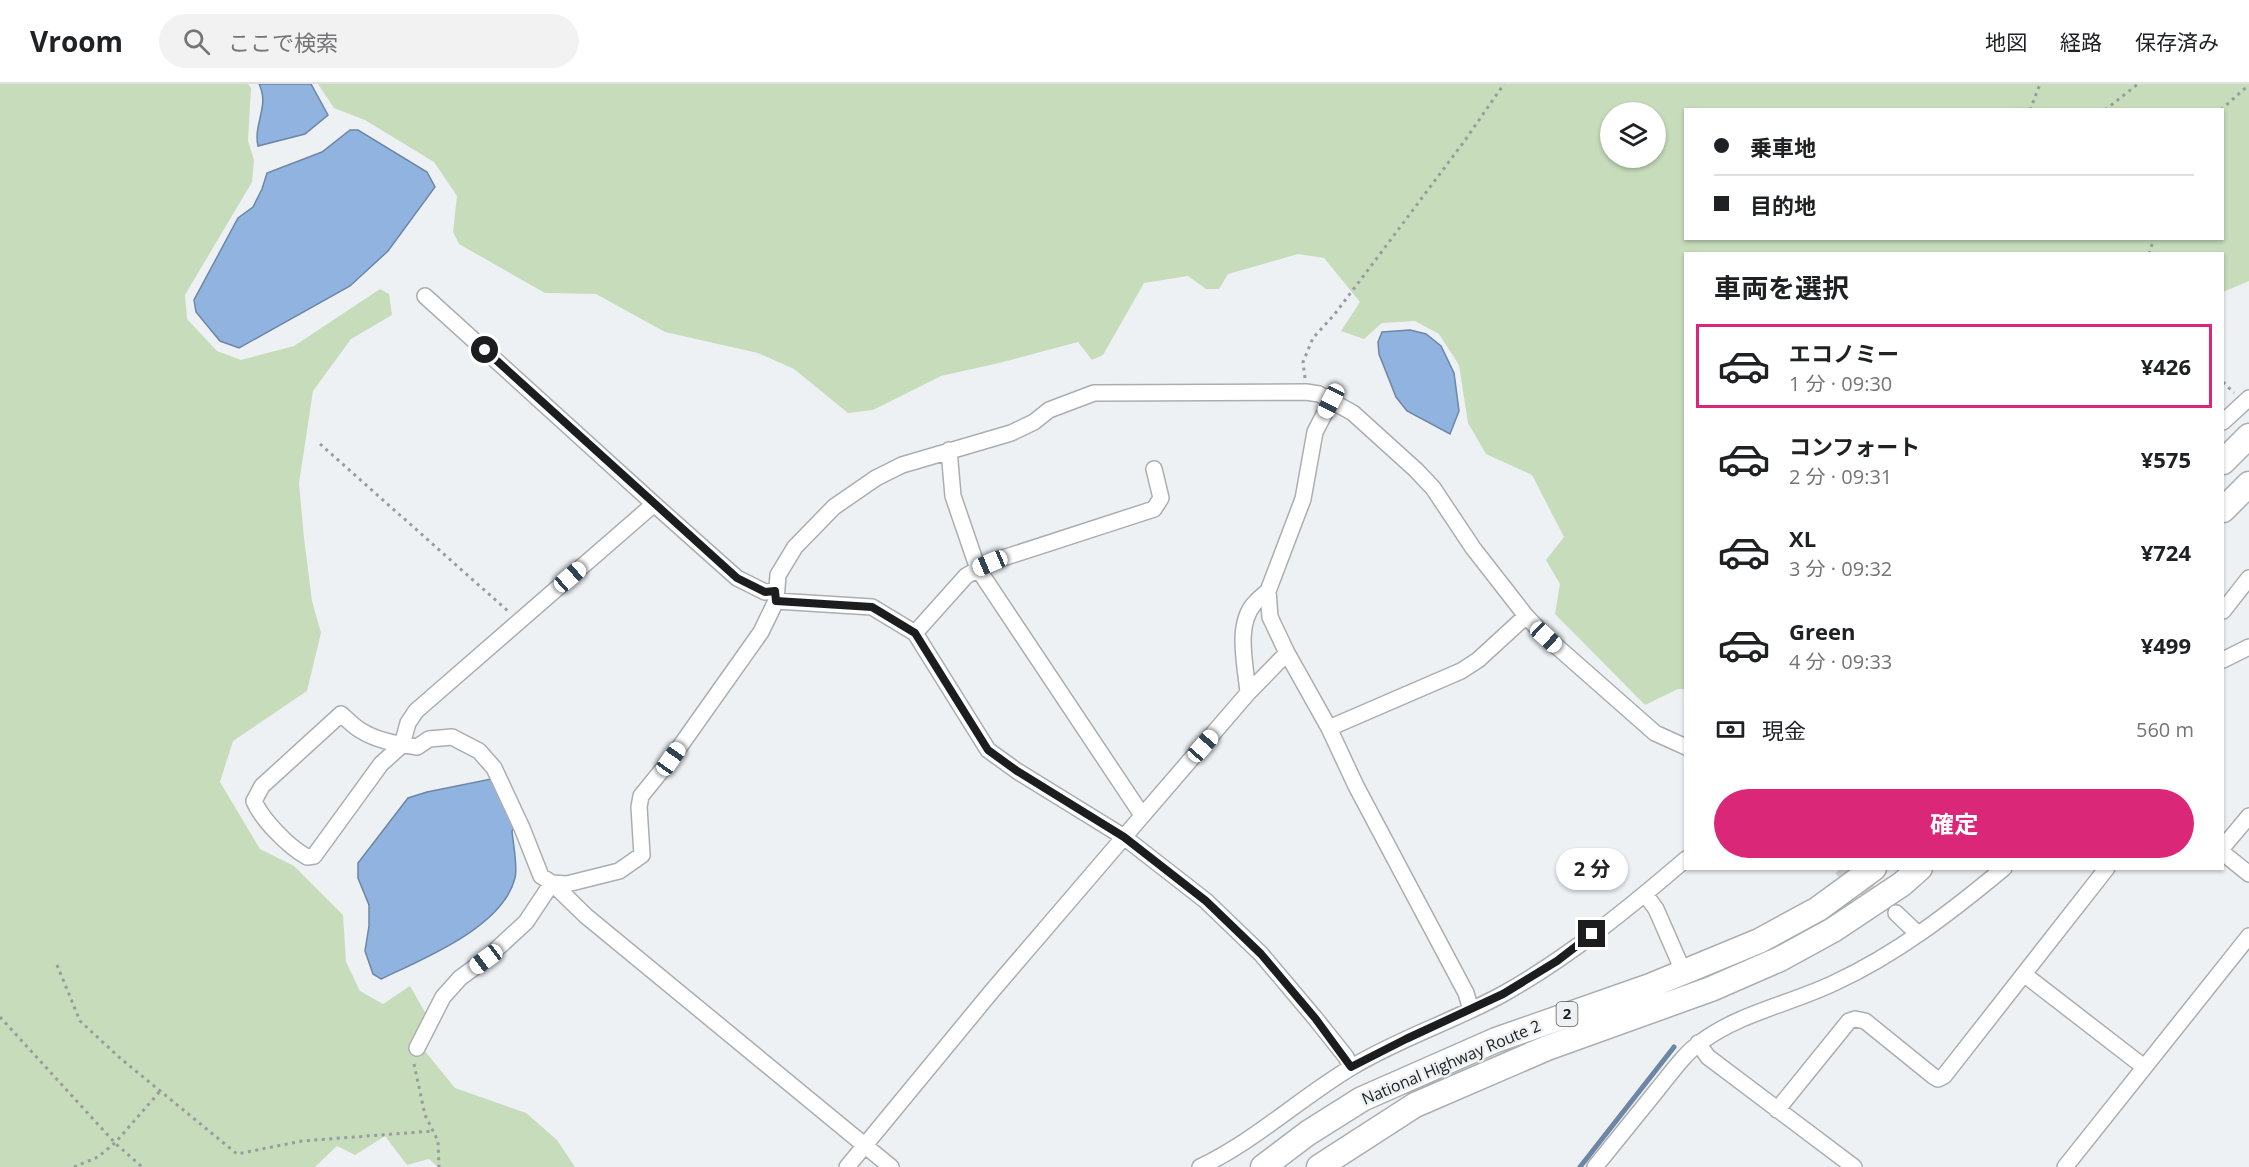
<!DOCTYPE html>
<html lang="ja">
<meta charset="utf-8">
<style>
:root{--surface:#fff;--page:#f2f2f2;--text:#202124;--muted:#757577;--line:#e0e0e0;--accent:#db2777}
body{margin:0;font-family:"Open Sans","Noto Sans JP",sans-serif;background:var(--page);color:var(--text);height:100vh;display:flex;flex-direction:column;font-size:22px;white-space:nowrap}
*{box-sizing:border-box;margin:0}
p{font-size:20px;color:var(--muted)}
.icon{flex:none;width:33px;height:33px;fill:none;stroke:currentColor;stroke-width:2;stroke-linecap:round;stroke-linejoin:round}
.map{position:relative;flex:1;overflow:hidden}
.drawer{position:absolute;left:1684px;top:168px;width:540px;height:618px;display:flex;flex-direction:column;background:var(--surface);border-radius:0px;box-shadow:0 2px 4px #0004}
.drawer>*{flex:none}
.guide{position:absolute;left:1684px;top:24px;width:540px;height:132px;border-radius:0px;box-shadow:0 2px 4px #0004;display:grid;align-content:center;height:132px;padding:0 30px;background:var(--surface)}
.buttons{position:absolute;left:1600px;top:18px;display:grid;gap:12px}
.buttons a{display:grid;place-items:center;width:66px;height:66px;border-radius:50%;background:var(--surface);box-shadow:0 2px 4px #0004;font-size:30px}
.end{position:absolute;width:27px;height:27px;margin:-14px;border:8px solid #1c1d1e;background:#fff;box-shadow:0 0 0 3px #fff}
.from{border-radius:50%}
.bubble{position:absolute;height:42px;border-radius:21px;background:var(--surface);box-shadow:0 2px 4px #0004;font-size:20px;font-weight:700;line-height:42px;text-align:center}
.car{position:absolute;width:18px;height:36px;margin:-18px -9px;border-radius:8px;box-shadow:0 0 4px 2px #0007;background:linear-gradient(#fff 24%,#345 0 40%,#fff 0 76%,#345 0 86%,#fff 0)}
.guide b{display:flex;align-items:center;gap:21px;height:57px;font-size:22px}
.guide b+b{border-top:2px solid var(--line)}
.guide i{width:15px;height:15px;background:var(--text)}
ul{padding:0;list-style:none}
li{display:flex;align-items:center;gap:18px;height:84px;margin:0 12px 9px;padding:0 18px;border:3px solid transparent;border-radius:0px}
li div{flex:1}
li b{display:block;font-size:22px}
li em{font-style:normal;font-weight:700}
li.selected{border-color:var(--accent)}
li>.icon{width:54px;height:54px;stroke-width:1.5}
h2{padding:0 30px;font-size:27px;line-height:72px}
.pay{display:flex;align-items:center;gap:15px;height:66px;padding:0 30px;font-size:22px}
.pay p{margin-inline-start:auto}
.action{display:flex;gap:12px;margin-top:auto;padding:12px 30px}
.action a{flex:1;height:69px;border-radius:36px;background:var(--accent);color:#fff;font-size:24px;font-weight:700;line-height:69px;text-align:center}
header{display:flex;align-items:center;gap:36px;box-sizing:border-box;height:84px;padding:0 30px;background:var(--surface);border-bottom:2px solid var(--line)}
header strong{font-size:28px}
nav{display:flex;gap:33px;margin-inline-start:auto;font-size:21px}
.search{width:420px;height:54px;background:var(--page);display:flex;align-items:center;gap:15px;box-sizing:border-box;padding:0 21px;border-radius:33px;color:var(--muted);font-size:22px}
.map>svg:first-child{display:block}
.green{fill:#c6dcbb;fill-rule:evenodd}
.water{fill:#90b3df;stroke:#6d86a5;stroke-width:1.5}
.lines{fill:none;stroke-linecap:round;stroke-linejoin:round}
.stream{stroke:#6d86a5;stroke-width:5}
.minor-tunnel{stroke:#ced1d4;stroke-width:15;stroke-dasharray:15 8;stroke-linecap:butt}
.minor-casing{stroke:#abaeb1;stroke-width:18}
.trunk-casing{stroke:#abaeb1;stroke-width:27}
.path{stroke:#999c9e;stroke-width:3;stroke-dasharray:3 4.5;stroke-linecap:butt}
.minor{stroke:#fff;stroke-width:15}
.trunk{stroke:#fff;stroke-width:24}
.route{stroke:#1c1d1e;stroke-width:8}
.labels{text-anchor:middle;stroke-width:5;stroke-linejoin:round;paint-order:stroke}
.shield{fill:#edf1f4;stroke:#5b5d5e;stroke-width:1.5}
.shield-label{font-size:15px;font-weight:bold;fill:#1c1d1e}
.street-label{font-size:16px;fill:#1c1d1e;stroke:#edf1f4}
</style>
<header>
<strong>Vroom</strong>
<div class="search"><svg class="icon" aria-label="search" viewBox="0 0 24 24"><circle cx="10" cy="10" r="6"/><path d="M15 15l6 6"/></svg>ここで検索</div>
<nav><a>地図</a><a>経路</a><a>保存済み</a></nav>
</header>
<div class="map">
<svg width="2249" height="1083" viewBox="0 0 2249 1083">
<rect width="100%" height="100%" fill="#edf1f4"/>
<path class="green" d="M0,0h248l3,4 -3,53 6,19 -2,22 -67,113 2,24 30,32 24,9 53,-14 86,-57 9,5 3,21 -41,24 -38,52 -14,92 5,55 8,63 9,32 -14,58 -74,50 -13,41 40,67 34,17 49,49 3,47 14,29 23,13 27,-18 16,28 -11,25 40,49 71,25 31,27 18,27h-137l-9,-8 -22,6 -22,-29 -30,19 -18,-9 -22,21h-315z
M318,0h1931v197l-26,11v-38h-537v435h-8l-33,16 -90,-91 5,-30 -14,-24 18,-23 -32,-62 -46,-21 -18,-31 -9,-58 -20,-31 -24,-13 -33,2 -18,16 -23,-8 19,-29 -36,-44 -26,-4 -70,20 -9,15h-13l-18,-13 -44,7 -41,72 -11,5 -14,-18 -79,21 -58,13 -68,34 -25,3 -54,-44 -36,-16 -93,-21 -69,-38 -51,-1 -86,-49 -6,-12 4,-36 -23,-34 -69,-42 -31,-12zM1686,26h537v128h-537zM1611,28h45v46h-45z"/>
<path class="water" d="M259,0h52l17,31 -23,19 -47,12c-5,-22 12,-40 1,-62z
M350,46h8l69,42 8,15 -47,64 -38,35 -111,62 -19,-7 -24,-29 -2,-12 44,-82 15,-11 9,-18 5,-16 55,-21z
M1410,246l16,4 15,12 13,27 5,38 -9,23 -43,-23 -11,-14 -17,-43 -1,-12 4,-10z
M491,695l24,48 -3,4c1,12 6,36 3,47 -12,49 -92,81 -134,101l-8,-5 -8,-23 4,-25v-21l-11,-27v-15l50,-65 19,-6z"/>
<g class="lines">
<path class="stream" d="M1580,1083l94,-120"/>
<path class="minor-tunnel" d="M1840,784l56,45"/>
<g class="minor-casing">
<path id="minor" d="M425,212l229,208
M1331,317l-16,31 -12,67 -35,92 2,26 17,36 42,75 27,58 110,207 5,17
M2223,338l26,-24
M949,366l4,46 25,73 164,246
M775,507l-10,1 -28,-14 -83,-74 -238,207 -8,12 -6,22 -21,19 -67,92 -7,1c-18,-10 -45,-37 -53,-56l8,-15 79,-72c6,5 12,12 19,16 17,11 38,14 57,17l12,-8 23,-2 27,14 15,17 28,60 19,48 11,7 34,33 305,251
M776,517l96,6 43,26 73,117 29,21 107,66 82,64 55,53 54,64 31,39 5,10
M2223,527l26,-33
M915,549l51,-57 12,-7 25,-11 151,-49 7,-11 -7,-29
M2223,576l26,-13
M1248,609c-2,-26 -13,-67 6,-89 4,-5 9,-9 14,-13
M1329,644l132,-57 17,-11 48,-44
M2223,763l26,-31
M2223,769l26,21
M552,799l15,1 52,-13 23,-16 -3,-48 2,-11 30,-37 90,-127 15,-31 2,-26 17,-28 39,-40 42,-29 26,-13 109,-32 23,-11 15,-12 45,-17 212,-1 13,2 34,19 63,57 17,18 40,60 53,68 20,21 109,96 31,14
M1645,810l11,15 28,64
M1896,829l22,21
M2025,891l119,92
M1698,959l10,14 146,110
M417,964l26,-51 17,-19 26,-19 40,-37 26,-39
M1777,1026l72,-89 6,-2 10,2 68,55 5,3 6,-3 163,-208
M847,1083l145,-176 132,-154 124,-144 39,-40
M1200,1083c55,-26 100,-69 152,-100 48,-29 102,-46 151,-73 66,-37 126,-86 183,-135
M1595,1083c21,-26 42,-52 63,-78 13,-16 26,-35 43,-47 39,-29 89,-38 133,-59 63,-29 117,-71 170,-115
M2065,1083l184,-231"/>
</g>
<g class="trunk-casing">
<path id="trunk" d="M2223,378l26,-26
M2223,426l26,-26
M1263,1083l45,-34 54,-34 134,-59 154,-54 109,-45 59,-32 56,-41
M1319,1083l96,-62 132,-57 164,-59 69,-30 53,-29 69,-46 18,-16"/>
</g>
<path class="path" d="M2030,26l10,-26
M2105,26l33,-26
M2221,26l23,-21 5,-2
M2149,170l5,-16
M1305,294l-2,-16 10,-24 21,-23 40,-53 89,-119 41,-59
M2223,298l11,11
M320,360l189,168
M57,881l23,56 40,37 117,96 65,-13 131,-10
M0,933l115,126 27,24
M414,980l11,51 13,26 1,26
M74,1083l24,-10 17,-14 46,-53"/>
<use href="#minor" class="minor"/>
<use href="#trunk" class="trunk"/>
</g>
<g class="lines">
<path class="route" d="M485,266l252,228 28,14 10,-1 1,10 96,6 43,26 73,117 29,21 107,66 82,64 55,53 54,64 36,49 55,-28 97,-45 54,-33 35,-27"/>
</g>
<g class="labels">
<rect class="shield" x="1556.5" y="918" width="21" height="24" rx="4.5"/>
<g class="shield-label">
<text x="1567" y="935">2</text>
</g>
<g class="street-label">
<text transform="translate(1451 978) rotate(-23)" y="6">National Highway Route 2</text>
</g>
</g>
</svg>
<div class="buttons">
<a><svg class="icon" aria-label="layers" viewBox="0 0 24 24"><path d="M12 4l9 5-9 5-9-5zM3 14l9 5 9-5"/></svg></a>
</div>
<i class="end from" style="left:485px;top:266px"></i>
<i class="end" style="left:1592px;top:850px"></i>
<div class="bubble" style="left:1556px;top:764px;width:72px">2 分</div>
<i class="car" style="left:1331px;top:317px;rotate:207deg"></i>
<i class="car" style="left:990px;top:479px;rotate:247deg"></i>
<i class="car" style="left:570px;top:493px;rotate:49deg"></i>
<i class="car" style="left:1546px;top:553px;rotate:133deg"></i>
<i class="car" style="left:1203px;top:662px;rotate:41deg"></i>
<i class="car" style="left:671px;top:675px;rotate:35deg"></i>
<i class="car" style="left:486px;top:875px;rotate:233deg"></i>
<div class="guide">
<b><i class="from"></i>乗車地</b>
<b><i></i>目的地</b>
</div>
<section class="drawer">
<h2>車両を選択</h2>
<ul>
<li class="selected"><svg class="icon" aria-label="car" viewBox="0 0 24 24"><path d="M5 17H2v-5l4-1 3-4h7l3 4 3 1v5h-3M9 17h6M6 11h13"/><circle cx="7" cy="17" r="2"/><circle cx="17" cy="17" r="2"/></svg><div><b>エコノミー</b><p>1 分 · 09:30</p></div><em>¥426</em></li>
<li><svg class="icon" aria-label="car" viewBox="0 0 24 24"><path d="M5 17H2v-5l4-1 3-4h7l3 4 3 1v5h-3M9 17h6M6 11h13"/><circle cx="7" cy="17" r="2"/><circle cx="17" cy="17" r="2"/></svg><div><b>コンフォート</b><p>2 分 · 09:31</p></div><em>¥575</em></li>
<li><svg class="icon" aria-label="car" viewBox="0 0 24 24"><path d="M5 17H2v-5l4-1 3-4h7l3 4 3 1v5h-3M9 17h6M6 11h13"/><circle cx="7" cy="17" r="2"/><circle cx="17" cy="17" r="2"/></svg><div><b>XL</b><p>3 分 · 09:32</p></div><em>¥724</em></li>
<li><svg class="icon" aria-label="car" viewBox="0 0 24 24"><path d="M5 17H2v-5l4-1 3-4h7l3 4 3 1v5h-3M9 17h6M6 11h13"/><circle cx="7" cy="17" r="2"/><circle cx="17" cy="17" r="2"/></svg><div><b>Green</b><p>4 分 · 09:33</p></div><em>¥499</em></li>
</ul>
<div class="pay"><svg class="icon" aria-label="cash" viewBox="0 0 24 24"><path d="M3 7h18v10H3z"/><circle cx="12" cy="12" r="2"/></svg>現金<p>560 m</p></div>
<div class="action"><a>確定</a></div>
</section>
</div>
